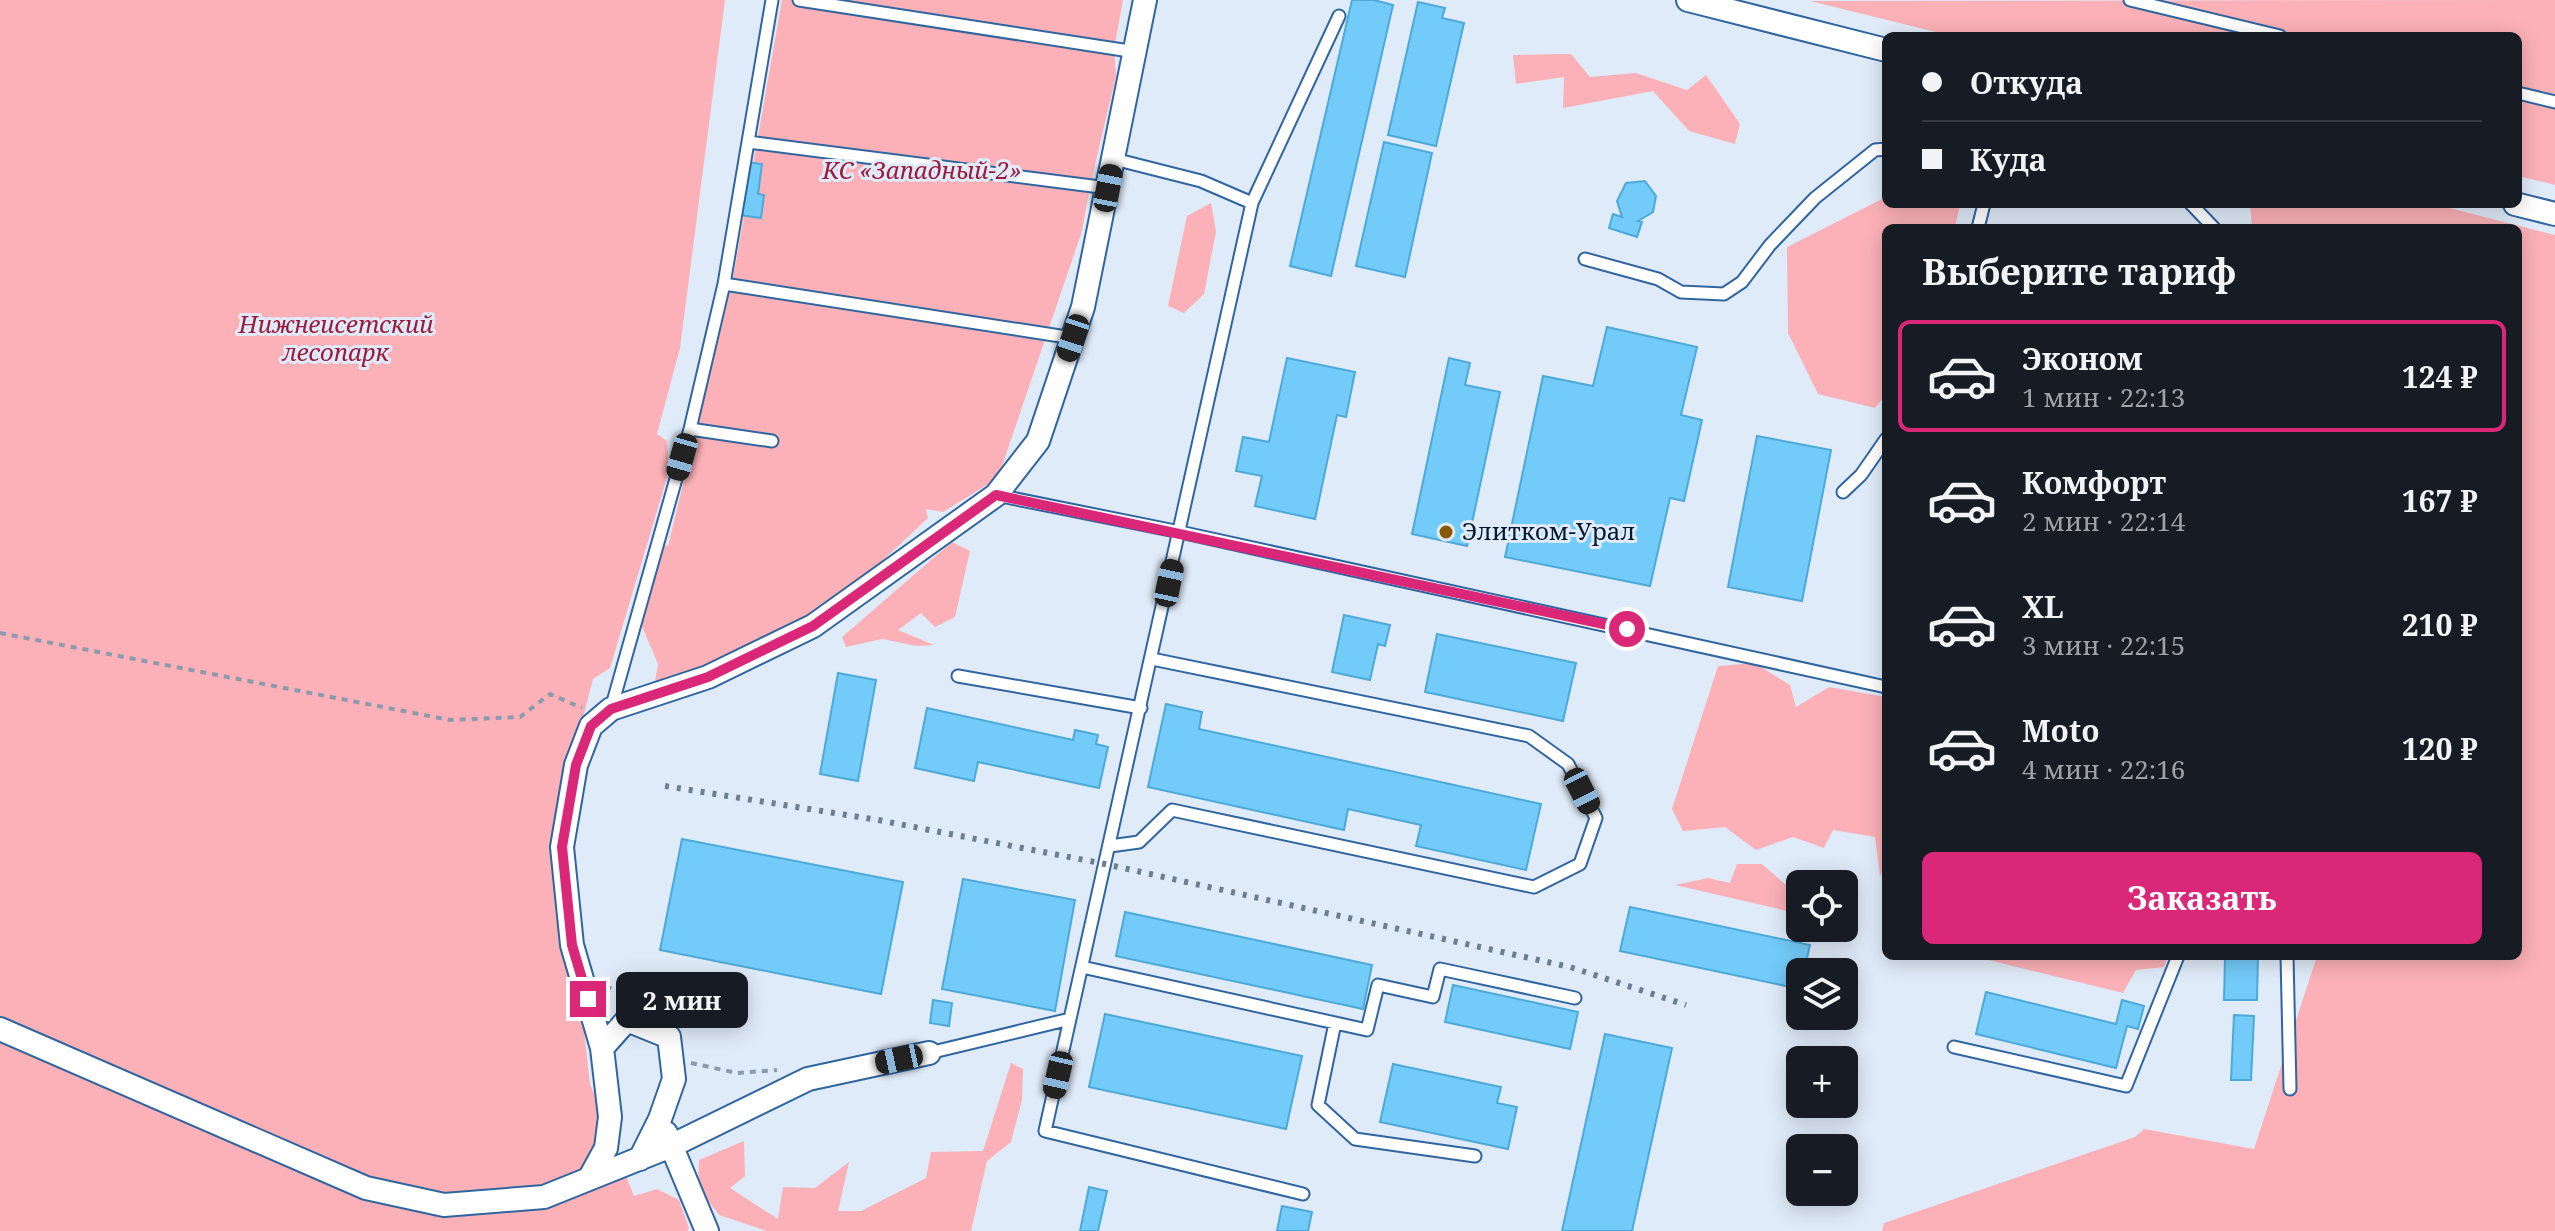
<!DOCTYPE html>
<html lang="ru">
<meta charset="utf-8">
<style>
:root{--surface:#171b24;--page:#20242c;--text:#f1f3f6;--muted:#9ea1a6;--line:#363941;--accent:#db2777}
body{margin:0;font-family:"Noto Serif",serif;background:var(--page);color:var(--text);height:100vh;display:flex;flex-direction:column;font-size:30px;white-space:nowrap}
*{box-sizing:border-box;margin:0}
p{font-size:26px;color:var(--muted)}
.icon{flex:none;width:44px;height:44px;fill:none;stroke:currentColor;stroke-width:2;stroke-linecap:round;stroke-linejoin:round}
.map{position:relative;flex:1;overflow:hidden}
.panel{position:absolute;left:1882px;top:224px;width:640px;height:736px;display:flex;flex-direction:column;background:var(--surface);border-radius:12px;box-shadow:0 4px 20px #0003}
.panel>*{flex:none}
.hud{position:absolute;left:1882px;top:32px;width:640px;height:176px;border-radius:12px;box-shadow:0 4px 20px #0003;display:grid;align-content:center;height:176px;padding:0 40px;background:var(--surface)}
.fabs{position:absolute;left:1786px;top:870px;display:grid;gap:16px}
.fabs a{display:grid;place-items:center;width:72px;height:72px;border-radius:12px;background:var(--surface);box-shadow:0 4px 20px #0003;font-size:40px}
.end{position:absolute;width:36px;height:36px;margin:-18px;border:10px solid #db2777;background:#fff;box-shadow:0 0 0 4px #fff}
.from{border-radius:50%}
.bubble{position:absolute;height:56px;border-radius:12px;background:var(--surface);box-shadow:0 4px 20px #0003;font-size:26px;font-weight:700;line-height:56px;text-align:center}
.car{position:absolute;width:24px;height:48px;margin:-24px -12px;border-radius:10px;box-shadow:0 0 6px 2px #0007;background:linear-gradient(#222 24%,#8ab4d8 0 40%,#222 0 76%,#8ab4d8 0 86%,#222 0)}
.hud b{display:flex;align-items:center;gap:28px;height:76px;font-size:30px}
.hud b+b{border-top:2px solid var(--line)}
.hud i{width:20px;height:20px;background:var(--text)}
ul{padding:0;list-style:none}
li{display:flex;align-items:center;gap:24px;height:112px;margin:0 16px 12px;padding:0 24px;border:4px solid transparent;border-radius:12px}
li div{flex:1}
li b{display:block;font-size:30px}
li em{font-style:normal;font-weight:700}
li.active{border-color:var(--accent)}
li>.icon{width:72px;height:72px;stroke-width:1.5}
h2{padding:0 40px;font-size:36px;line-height:96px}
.primary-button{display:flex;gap:16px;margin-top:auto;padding:16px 40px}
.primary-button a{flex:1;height:92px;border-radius:12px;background:var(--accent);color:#fff;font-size:32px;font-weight:700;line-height:92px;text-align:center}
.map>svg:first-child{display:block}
.green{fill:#fbb1b7}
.building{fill:#73cbf9;stroke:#4da9d7;stroke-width:2}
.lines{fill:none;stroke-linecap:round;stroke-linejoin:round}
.lane-casing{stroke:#30659f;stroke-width:15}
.street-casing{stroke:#30659f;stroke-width:26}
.path{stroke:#8b9aac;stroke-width:4;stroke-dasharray:6 6;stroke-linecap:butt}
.lane{stroke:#fff;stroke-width:11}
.street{stroke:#fff;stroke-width:22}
.rail{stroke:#6e7e91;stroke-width:6;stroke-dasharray:4 8;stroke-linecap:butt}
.route{stroke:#db2777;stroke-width:10}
.poi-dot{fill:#895900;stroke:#e0ebf9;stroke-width:3}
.labels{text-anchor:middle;stroke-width:6;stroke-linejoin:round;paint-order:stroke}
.park-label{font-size:24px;font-style:italic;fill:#9c1a3b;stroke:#e0ebf9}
.poi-label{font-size:24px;fill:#051a32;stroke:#e0ebf9;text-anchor:start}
</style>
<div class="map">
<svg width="2555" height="1231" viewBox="0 0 2555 1231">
<rect width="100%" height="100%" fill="#e0ebf9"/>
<path class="green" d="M0,0h725l-45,348 -23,86 10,7 2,30 -59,197 -17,11 -34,132 31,273 44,112 23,-7 22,11 10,28 -2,3h-687z
M782,0h341l-9,49 2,27 -26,110 -8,45 -84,247 -55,34 -17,-3 2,9 -94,88 -124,63 -56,18 4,-23 -17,-40 22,-79 5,1 64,-262z
M2555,0v185l-37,-9v-140h-566l-142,-35z
M1571,54l19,23 46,-4 51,17 19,-15 34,49 -5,20 -46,-13 -36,-40 -90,17 1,-31 -48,7 -3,-29z
M1886,197v7l74,1 -5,23h-69v166l-11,14 -57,-14 -30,-61 -1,-86z
M1211,203l5,29 -12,62 -20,19 -16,-7 19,-90z
M2250,204h184l121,31v996h-673l2,-8 251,-86 9,-8 110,20 63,-193h201v-728h-266z
M952,542l18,9 -15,66 -20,10 -14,-14 -23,17 36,15 -17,1 -35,-7 -36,8 -4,-10z
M1755,663l35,22 6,22 33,-20 57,10v169l-6,10 -5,-39 -42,-7 -9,18 -31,-11 -37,13 -31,-23 -42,4 -11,-22 46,-143z
M1737,864h25l38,33v17l-125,-29 33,-7 22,5z
M1972,956h196l-4,11 -28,3 -13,23z
M1011,1063l12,6 -1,31 -11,42 -24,19 -16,70h-204l-48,-16 -21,-28 1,-27 45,-19 1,35 -15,12 48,31 5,-32 32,1 34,-26 -11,49h23l65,-33 5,-26 52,-1z"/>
<path class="building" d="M1352,0h22l19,5 -62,271 -41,-10z
M1418,2l27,6 -3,10 22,5 -28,123 -48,-11z
M1384,142l48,11 -27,124 -49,-11z
M739,161l23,3 -4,30 6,1 -3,23 -29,-4z
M1645,181l11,15 -3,16 -15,9 4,1 -5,15 -28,-9 4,-14 9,3 -5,-16 9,-18z
M1607,327l90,20 -16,68 21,5 -18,81 -14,-3 -20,88 -145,-29 38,-181 50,10z
M1287,358l68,14 -9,45 -9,-2 -22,104 -60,-13 7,-30 -26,-5 7,-34 26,5z
M1449,358l21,5 -5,22 35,7 -33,154 -55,-12z
M1757,436l74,14 -29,151 -74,-14z
M1344,615l46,10 -5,21 -7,-2 -8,36 -38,-8z
M1437,634l139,29 -13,58 -138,-29z
M838,673l38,7 -18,101 -38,-7z
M1166,704l36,8 -3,17 342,75 -15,66 -110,-24 5,-21 -73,-16 -4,21 -196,-43z
M927,708l146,32 2,-10 23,5 -2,9 12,3 -9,41 -121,-26 -4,19 -59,-13z
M682,839l221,43 -22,112 -221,-44z
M963,879l112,21 -20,111 -113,-22z
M1630,907l180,38 -6,27h-4v17l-180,-38z
M1125,912l247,53 -9,44 -247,-53z
M2225,956h33l-1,44h-33z
M1453,985l125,27 -8,37 -125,-27z
M1986,992l130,32 6,-24 22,6 -6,23 -11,-3 -11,42 -140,-34z
M933,1000l19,3 -3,23 -19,-3z
M1105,1014l197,42 -16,73 -197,-42z
M2234,1015l20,1 -3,64h-20z
M1605,1034l67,14 -40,183h-70z
M1393,1064l108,23 -4,16 20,4 -9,42 -128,-27z
M1089,1187l18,4 -9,40h-18z
M1282,1206l30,6 -4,19h-31z"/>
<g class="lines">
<g class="lane-casing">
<path id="lane" d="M799,0l337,52
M2130,0l150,36
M2518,93l37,9
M748,142l360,46
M1114,159l87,22 51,22 87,-187
M1252,203l-207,928 258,63
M2191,204l23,24
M1978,228l6,-24
M1585,259l73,20 23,13 43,2 18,-12 28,-37 45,-47 60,-48 11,-1
M724,284l349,54
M690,429l82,12
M1843,492l18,-17 25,-36
M996,495l184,37 706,155
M958,676l183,32
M611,709l79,-280 34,-145 48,-284
M1110,846l29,-4 33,-32 362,77 46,-23 16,-46 -28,-54 -39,-28 -377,-77
M2287,956l3,133
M1082,967l285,63 11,-45 55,12 7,-28 135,29
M1335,1023l-17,82 37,34 120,17
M1954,1047l172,39 52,-130
M929,1053l141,-34"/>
</g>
<g class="street-casing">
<path id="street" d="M1688,0l198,50
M2515,204l40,10
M0,1029l366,159 78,17 100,-8 127,-51 137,-67 121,-26
M602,1048l25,-28 42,17 5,42 -14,40 -20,40
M666,1133l41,98
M589,1179l17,-31 4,-31 -8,-69 -30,-103 -10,-98 14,-82 15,-39 20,-17 97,-32 105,-51 183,-131 42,-54 45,-134 62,-307"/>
</g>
<path class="path" d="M0,633l450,87 70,-3 30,-23 32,14
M606,986l28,13
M691,1063l46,10 40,-3"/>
<use href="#lane" class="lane"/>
<use href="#street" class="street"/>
<path class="rail" d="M665,786l213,34 227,44 465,103 116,38"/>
</g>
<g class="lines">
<path class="route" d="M588,999l-16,-54 -10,-98 14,-82 15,-39 20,-17 97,-32 105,-51 183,-131 631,134"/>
</g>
<circle class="poi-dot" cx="1446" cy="532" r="8"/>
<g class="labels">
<g class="park-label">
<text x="922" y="179">КС «Западный-2»</text>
<text x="336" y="333">Нижнеисетский<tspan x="336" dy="28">лесопарк</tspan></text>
</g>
<g class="poi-label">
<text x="1462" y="540">Элитком-Урал</text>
</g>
</g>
</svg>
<div class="fabs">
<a><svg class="icon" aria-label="locate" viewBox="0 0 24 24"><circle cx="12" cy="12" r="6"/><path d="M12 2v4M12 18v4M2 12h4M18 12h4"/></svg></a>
<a><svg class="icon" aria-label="layers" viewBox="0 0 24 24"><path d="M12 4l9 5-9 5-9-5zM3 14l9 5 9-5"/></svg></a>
<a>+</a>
<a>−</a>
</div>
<i class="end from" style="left:1627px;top:629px"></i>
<i class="end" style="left:588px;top:999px"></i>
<div class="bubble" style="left:616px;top:972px;width:132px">2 мин</div>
<i class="car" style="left:1108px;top:188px;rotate:11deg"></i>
<i class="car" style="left:1073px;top:338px;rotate:198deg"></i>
<i class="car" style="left:682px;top:457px;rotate:196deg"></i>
<i class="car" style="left:1169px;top:583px;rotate:12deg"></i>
<i class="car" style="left:1582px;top:791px;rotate:153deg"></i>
<i class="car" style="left:899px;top:1059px;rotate:258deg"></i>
<i class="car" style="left:1058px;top:1075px;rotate:193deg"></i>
<div class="hud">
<b><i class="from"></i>Откуда</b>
<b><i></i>Куда</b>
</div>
<section class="panel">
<h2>Выберите тариф</h2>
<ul>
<li class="active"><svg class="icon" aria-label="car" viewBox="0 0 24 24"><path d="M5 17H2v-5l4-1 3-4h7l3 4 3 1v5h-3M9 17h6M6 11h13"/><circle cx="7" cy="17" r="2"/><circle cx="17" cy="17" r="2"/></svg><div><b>Эконом</b><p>1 мин · 22:13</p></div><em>124 ₽</em></li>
<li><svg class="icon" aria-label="car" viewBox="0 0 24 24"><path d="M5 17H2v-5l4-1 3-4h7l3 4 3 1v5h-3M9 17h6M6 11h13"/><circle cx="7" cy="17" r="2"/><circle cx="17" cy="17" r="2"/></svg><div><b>Комфорт</b><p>2 мин · 22:14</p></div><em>167 ₽</em></li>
<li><svg class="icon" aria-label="car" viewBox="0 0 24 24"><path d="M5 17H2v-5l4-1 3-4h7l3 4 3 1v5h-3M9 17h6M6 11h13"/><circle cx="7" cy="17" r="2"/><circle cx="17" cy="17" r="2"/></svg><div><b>XL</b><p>3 мин · 22:15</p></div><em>210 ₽</em></li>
<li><svg class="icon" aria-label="car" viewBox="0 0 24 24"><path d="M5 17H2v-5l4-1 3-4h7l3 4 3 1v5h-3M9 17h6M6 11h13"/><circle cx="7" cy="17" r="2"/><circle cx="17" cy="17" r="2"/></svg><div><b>Moto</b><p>4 мин · 22:16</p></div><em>120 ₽</em></li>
</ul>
<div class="primary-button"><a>Заказать</a></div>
</section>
</div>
